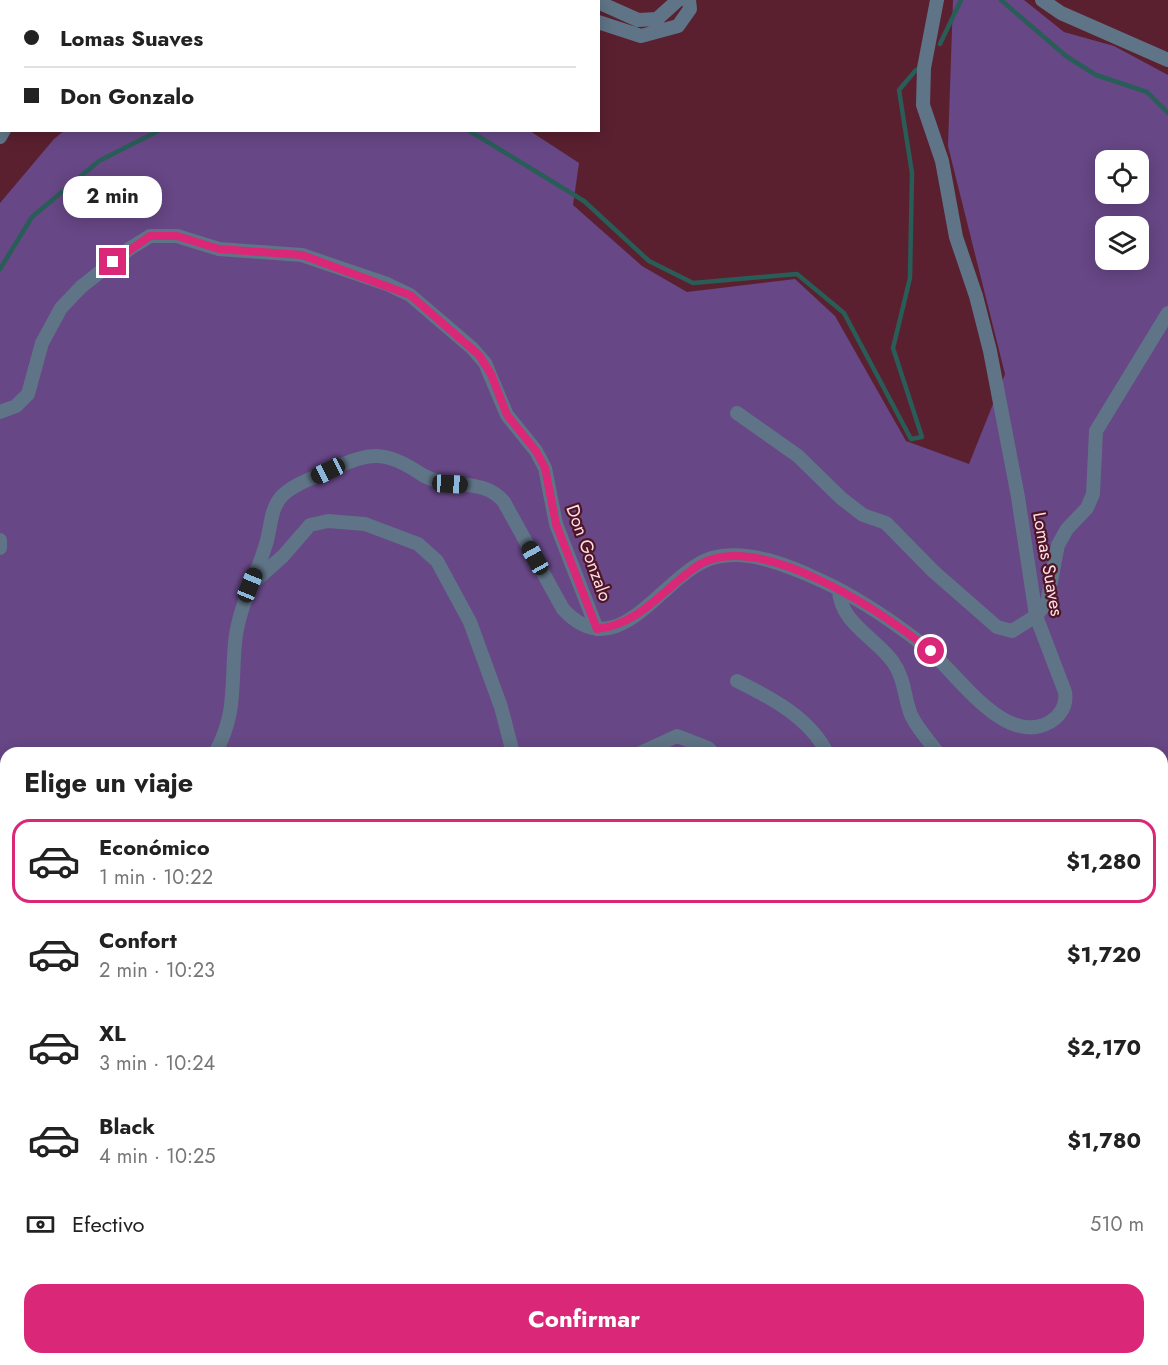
<!DOCTYPE html>
<html lang="es">
<meta charset="utf-8">
<style>
:root{--surface:#fff;--page:#f2f2f2;--text:#222;--muted:#767676;--line:#e0e0e0;--accent:#db2777}
body{margin:0;font-family:Jost,sans-serif;background:var(--page);color:var(--text);height:100vh;display:flex;flex-direction:column;font-size:22px;white-space:nowrap}
*{box-sizing:border-box;margin:0}
p{font-size:20px;color:var(--muted)}
.icon{flex:none;width:33px;height:33px;fill:none;stroke:currentColor;stroke-width:2;stroke-linecap:round;stroke-linejoin:round}
.map{position:relative;flex:1;overflow:hidden}
.drawer{position:absolute;left:0px;top:747px;width:1168px;height:618px;display:flex;flex-direction:column;background:var(--surface);border-radius:18px 18px 0 0;box-shadow:0 3px 15px #0003}
.drawer>*{flex:none}
.banner{position:absolute;left:0px;top:0px;width:600px;height:132px;box-shadow:0 3px 15px #0003;display:grid;align-content:center;height:132px;padding:0 24px;background:var(--surface)}
.controls{position:absolute;left:1095px;top:150px;display:grid;gap:12px}
.controls a{display:grid;place-items:center;width:54px;height:54px;border-radius:12px;background:var(--surface);box-shadow:0 3px 15px #0003;font-size:30px}
.end{position:absolute;width:27px;height:27px;margin:-14px;border:8px solid #db2777;background:#fff;box-shadow:0 0 0 3px #fff}
.from{border-radius:50%}
.bubble{position:absolute;height:42px;border-radius:18px;background:var(--surface);box-shadow:0 3px 15px #0003;font-size:20px;font-weight:700;line-height:42px;text-align:center}
.car{position:absolute;width:18px;height:36px;margin:-18px -9px;border-radius:8px;box-shadow:0 0 4px 2px #0007;background:linear-gradient(#222 24%,#8ab4d8 0 40%,#222 0 76%,#8ab4d8 0 86%,#222 0)}
.banner b{display:flex;align-items:center;gap:21px;height:57px;font-size:22px}
.banner b+b{border-top:2px solid var(--line)}
.banner i{width:15px;height:15px;background:var(--text)}
ul{padding:0;list-style:none}
li{display:flex;align-items:center;gap:18px;height:84px;margin:0 12px 9px;padding:0 12px;border:3px solid transparent;border-radius:18px}
li div{flex:1}
li b{display:block;font-size:22px}
li em{font-style:normal;font-weight:700}
li.on{border-color:var(--accent)}
li>.icon{width:54px;height:54px;stroke-width:1.5}
h2{padding:0 24px;font-size:27px;line-height:72px}
.pay{display:flex;align-items:center;gap:15px;height:66px;padding:0 24px;font-size:22px}
.pay p{margin-inline-start:auto}
.button{display:flex;gap:12px;margin-top:auto;padding:12px 24px}
.button a{flex:1;height:69px;border-radius:18px;background:var(--accent);color:#fff;font-size:24px;font-weight:700;line-height:69px;text-align:center}
.map>svg:first-child{display:block}
.green{fill:#674786;fill-rule:evenodd}
.lines{fill:none;stroke-linecap:round;stroke-linejoin:round}
.stream{stroke:#295d58;stroke-width:4.5}
.minor{stroke:#5f7486;stroke-width:14}
.route{stroke:#db2777;stroke-width:8}
.labels{text-anchor:middle;stroke-width:4.5;stroke-linejoin:round;paint-order:stroke}
.street-label{font-size:18px;fill:#fddfe4;stroke:#4e1526}
</style>
<div class="map">
<svg width="1168" height="1365" viewBox="0 0 1168 1365">
<rect width="100%" height="100%" fill="#5a2030"/>
<path class="green" d="M953,0h71l40,32 50,14 54,29v1140l-5,2 -1,-464h-1156v606h669l-1,6h-674v-1162l54,-64 11,-9 465,1 49,32 -6,42 69,61 45,26 108,-13 40,37 71,125 63,23 36,-90 -57,-228zM1106,160h32v34h-32zM1106,226h32v34h-32z"/>
<g class="lines">
<path class="stream" d="M1001,0l65,56 30,19 51,17 21,21
M940,44l21,-44
M468,130l116,71 65,60 44,22 104,-9 47,39 67,126 11,-2 -29,-89 17,-70 2,-105 -13,-83 17,-20
M0,269l32,-52 67,-56 61,-31"/>
<path class="minor" d="M559,0l3,2
M1042,0l19,13 107,47
M27,2v-2
M598,2l40,18 19,-1 21,-19
M598,22l43,14 37,-10 12,-17 -1,-9
M0,137l4,-7
M0,412l16,-6 12,-12 14,-51 19,-35 20,-21 48,-38 21,-13h27l42,13 83,6 85,29 23,11 62,53 13,15 22,52 29,36 9,17 11,56 41,105
M737,413l61,43 43,42 22,17 23,8 47,48 64,56 15,4 24,-15 11,-14 11,-57 9,-16 20,-21 6,-14 3,-63 72,-118
M0,540v8
M254,582l29,-26 27,-31 18,-4 37,3 53,20 19,17 33,61 31,85 12,46
M839,590c1,33 37,48 54,72 12,17 11,35 18,53 6,13 18,26 27,38
M737,681c33,16 73,37 90,72
M215,753c22,-39 16,-68 20,-110 3,-35 21,-65 31,-99 5,-16 4,-34 15,-47 13,-14 36,-20 52,-28 37,-18 54,-18 88,5 27,17 62,2 83,28l59,107c56,61 100,-36 149,-51 35,-10 78,8 110,23 35,16 70,40 100,63 32,24 81,105 128,78 11,-7 17,-17 15,-30l-29,-76 -18,-119 -28,-146 -14,-55 -20,-59 -14,-76 -19,-56 1,-37 13,-68
M640,753l37,-17 31,12 5,5
M0,1013h6
M0,1063h6
M1162,1256l6,-9
M614,1359l6,6
M1016,1359l3,6
M1119,1365l11,-2"/>
</g>
<g class="lines">
<path class="route" d="M113,262l37,-26h27l42,13 83,6 108,40 69,60 12,19 16,41 29,36 9,17 11,56 41,105c41,-4 65,-38 96,-60 60,-46 190,44 238,82"/>
</g>
<g class="labels">
<g class="street-label">
<text transform="translate(589 553) rotate(70)" y="6">Don Gonzalo</text>
<text transform="translate(1048 564) rotate(80)" y="6">Lomas Suaves</text>
</g>
</g>
</svg>
<div class="controls">
<a><svg class="icon" aria-label="locate" viewBox="0 0 24 24"><circle cx="12" cy="12" r="6"/><path d="M12 2v4M12 18v4M2 12h4M18 12h4"/></svg></a>
<a><svg class="icon" aria-label="layers" viewBox="0 0 24 24"><path d="M12 4l9 5-9 5-9-5zM3 14l9 5 9-5"/></svg></a>
</div>
<i class="end from" style="left:931px;top:651px"></i>
<i class="end" style="left:113px;top:262px"></i>
<div class="bubble" style="left:63px;top:176px;width:99px">2 min</div>
<i class="car" style="left:328px;top:471px;rotate:244deg"></i>
<i class="car" style="left:450px;top:484px;rotate:93deg"></i>
<i class="car" style="left:535px;top:558px;rotate:331deg"></i>
<i class="car" style="left:250px;top:585px;rotate:22deg"></i>
<div class="banner">
<b><i class="from"></i>Lomas Suaves</b>
<b><i></i>Don Gonzalo</b>
</div>
<section class="drawer">
<h2>Elige un viaje</h2>
<ul>
<li class="on"><svg class="icon" aria-label="car" viewBox="0 0 24 24"><path d="M5 17H2v-5l4-1 3-4h7l3 4 3 1v5h-3M9 17h6M6 11h13"/><circle cx="7" cy="17" r="2"/><circle cx="17" cy="17" r="2"/></svg><div><b>Económico</b><p>1 min · 10:22</p></div><em>$1,280</em></li>
<li><svg class="icon" aria-label="car" viewBox="0 0 24 24"><path d="M5 17H2v-5l4-1 3-4h7l3 4 3 1v5h-3M9 17h6M6 11h13"/><circle cx="7" cy="17" r="2"/><circle cx="17" cy="17" r="2"/></svg><div><b>Confort</b><p>2 min · 10:23</p></div><em>$1,720</em></li>
<li><svg class="icon" aria-label="car" viewBox="0 0 24 24"><path d="M5 17H2v-5l4-1 3-4h7l3 4 3 1v5h-3M9 17h6M6 11h13"/><circle cx="7" cy="17" r="2"/><circle cx="17" cy="17" r="2"/></svg><div><b>XL</b><p>3 min · 10:24</p></div><em>$2,170</em></li>
<li><svg class="icon" aria-label="car" viewBox="0 0 24 24"><path d="M5 17H2v-5l4-1 3-4h7l3 4 3 1v5h-3M9 17h6M6 11h13"/><circle cx="7" cy="17" r="2"/><circle cx="17" cy="17" r="2"/></svg><div><b>Black</b><p>4 min · 10:25</p></div><em>$1,780</em></li>
</ul>
<div class="pay"><svg class="icon" aria-label="cash" viewBox="0 0 24 24"><path d="M3 7h18v10H3z"/><circle cx="12" cy="12" r="2"/></svg>Efectivo<p>510 m</p></div>
<div class="button"><a>Confirmar</a></div>
</section>
</div>
